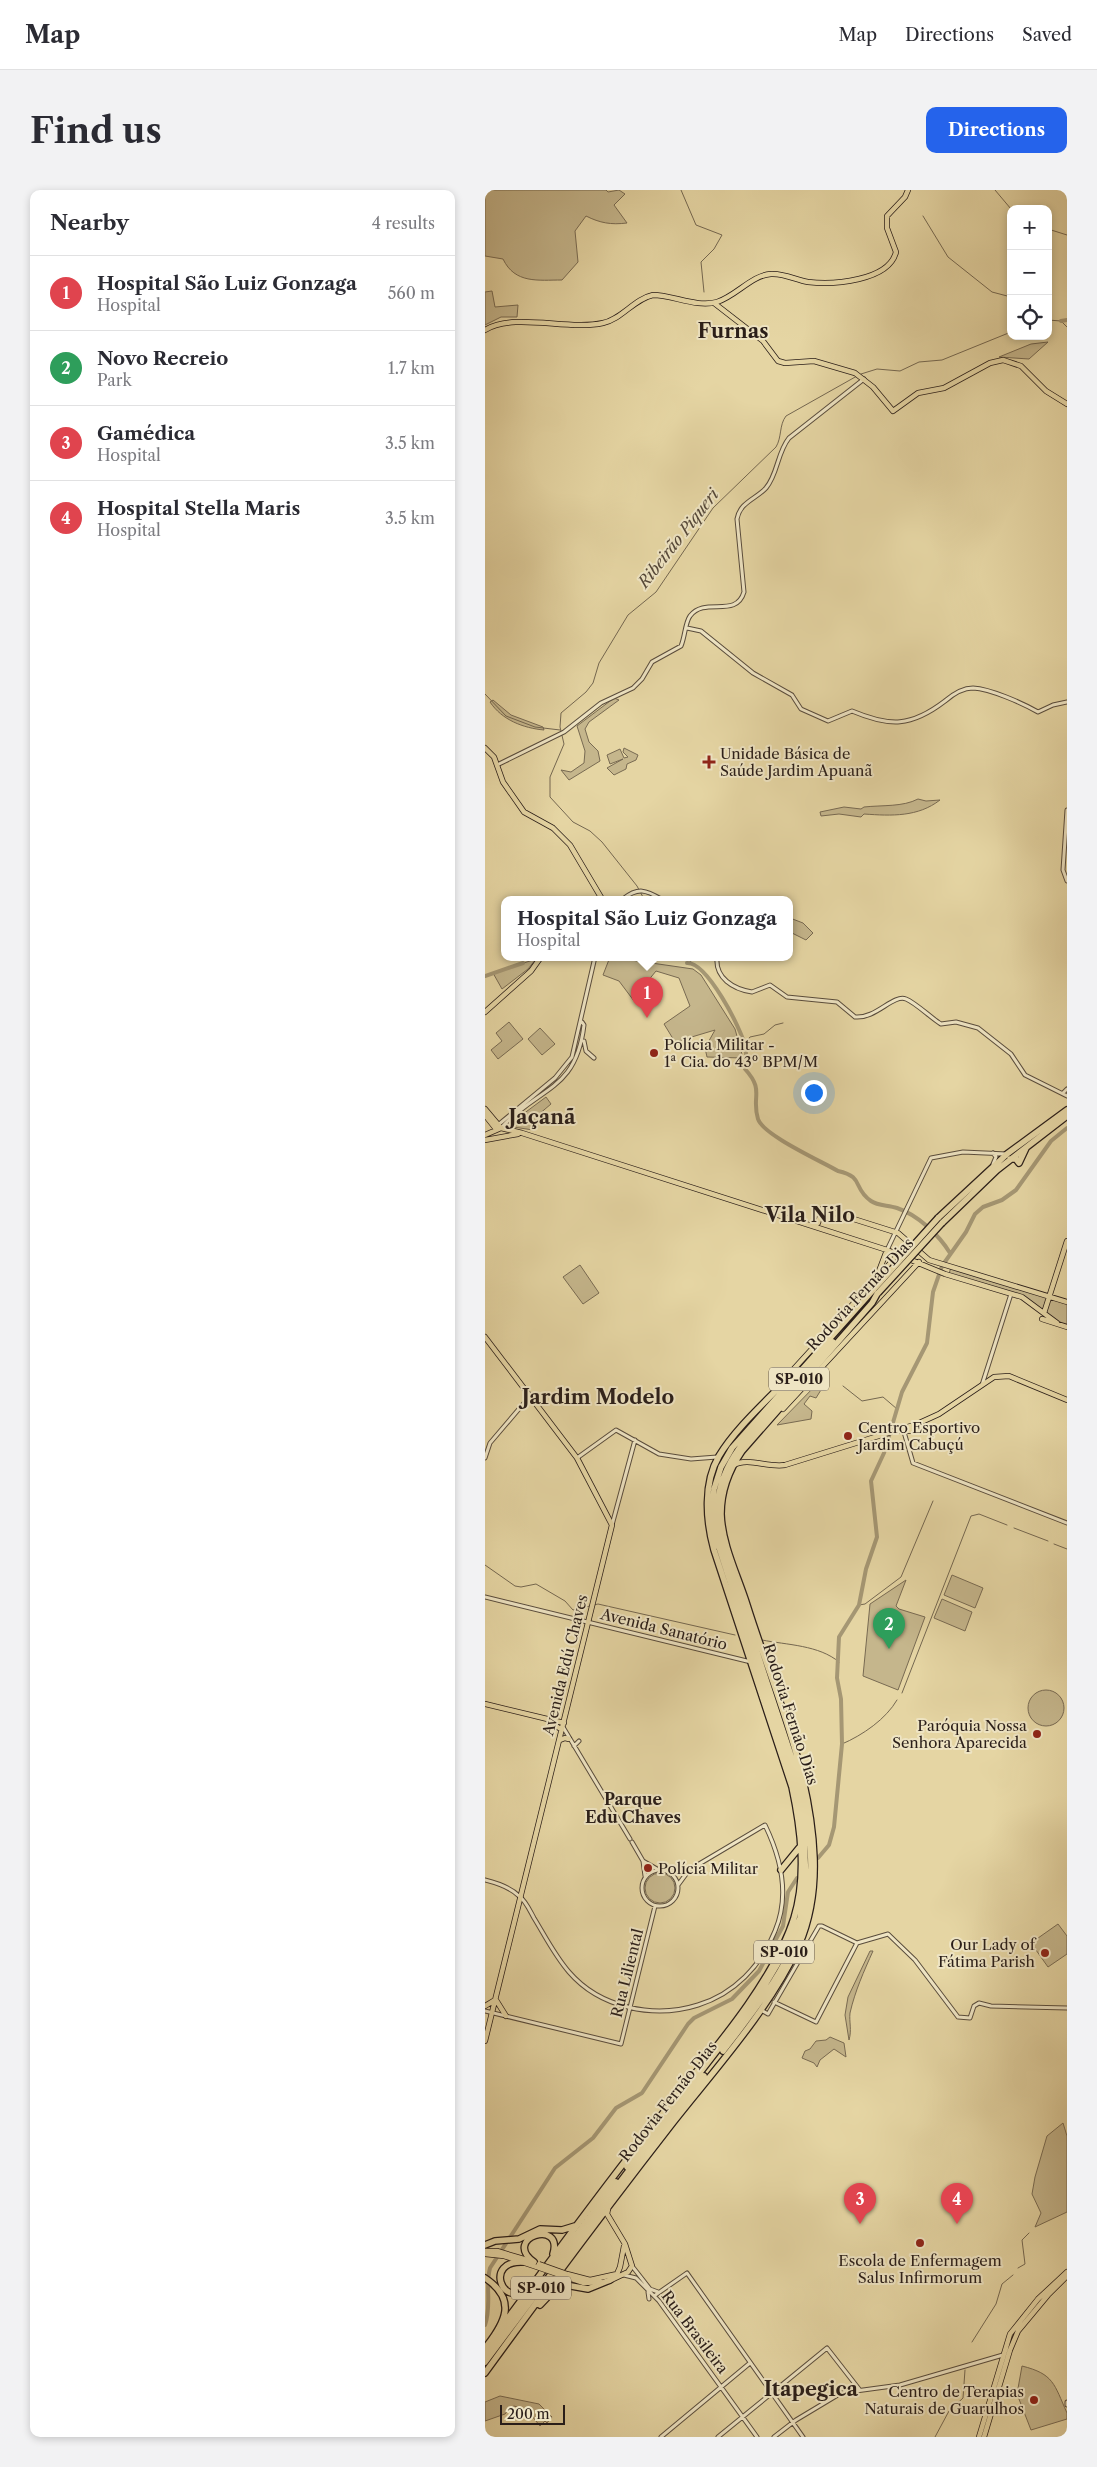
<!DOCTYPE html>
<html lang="en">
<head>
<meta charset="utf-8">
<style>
  :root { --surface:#fff; --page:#f2f2f3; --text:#2b2b33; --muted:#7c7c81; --line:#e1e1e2; --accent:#2563eb }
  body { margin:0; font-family:"Libre Caslon Text",serif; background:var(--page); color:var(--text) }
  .controls { position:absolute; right:15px; top:15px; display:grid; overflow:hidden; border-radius:10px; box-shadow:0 2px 8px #0003 }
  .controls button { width:45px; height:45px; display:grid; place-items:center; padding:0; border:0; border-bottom:1px solid var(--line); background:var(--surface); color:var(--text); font:25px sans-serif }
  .scale { position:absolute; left:15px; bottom:12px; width:65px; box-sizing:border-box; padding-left:5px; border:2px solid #2a1e19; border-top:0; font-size:14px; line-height:18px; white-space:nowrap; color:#2a1e19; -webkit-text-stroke:4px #eee4c3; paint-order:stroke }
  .you { position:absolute; left:328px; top:902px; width:18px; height:18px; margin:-12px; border:4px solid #fff; border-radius:50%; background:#1a73e8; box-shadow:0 0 0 8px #1a73e833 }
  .badge { display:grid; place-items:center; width:32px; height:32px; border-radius:50%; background:var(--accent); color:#fff; font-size:16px; font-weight:700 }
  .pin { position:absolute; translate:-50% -41px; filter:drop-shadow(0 1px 2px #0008) }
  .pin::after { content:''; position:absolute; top:26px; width:18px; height:15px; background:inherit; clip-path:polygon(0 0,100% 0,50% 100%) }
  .popup { position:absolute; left:16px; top:706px; width:292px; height:65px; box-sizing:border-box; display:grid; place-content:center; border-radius:10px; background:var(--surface); filter:drop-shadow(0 1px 4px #0005); font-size:16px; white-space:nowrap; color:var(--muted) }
  .popup b { font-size:19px; color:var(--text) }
  .popup::after { content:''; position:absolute; left:50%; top:100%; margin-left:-10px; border:10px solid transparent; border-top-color:var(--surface) }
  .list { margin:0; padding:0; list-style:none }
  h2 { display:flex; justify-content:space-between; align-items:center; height:65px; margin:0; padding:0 20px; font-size:21px }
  h2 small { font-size:16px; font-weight:400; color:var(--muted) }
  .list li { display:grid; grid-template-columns:32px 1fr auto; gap:15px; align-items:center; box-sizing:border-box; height:75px; padding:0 20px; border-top:1px solid var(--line) }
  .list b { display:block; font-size:19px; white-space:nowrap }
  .list p { margin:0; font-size:16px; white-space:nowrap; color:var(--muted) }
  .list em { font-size:16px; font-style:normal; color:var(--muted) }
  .icon { flex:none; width:28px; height:28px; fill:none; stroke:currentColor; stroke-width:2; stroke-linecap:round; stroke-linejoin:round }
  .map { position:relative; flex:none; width:582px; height:2247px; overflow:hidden; border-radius:10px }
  header { display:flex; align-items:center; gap:30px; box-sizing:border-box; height:70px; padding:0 25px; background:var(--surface); border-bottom:1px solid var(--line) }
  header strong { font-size:24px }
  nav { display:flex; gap:28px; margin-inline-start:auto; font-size:18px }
  .intro { display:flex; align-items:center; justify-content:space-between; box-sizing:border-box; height:120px; padding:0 30px }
  h1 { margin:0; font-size:35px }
  .button { padding:12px 22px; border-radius:10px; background:var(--accent); color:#fff; font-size:18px; font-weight:700 }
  main { display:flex; gap:30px; padding:0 30px }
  aside { flex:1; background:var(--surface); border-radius:10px; box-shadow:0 2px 8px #0003 }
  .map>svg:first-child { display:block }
  .green { fill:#c5b68c; stroke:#786a52 }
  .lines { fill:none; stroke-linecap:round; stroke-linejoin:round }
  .stream { stroke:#746750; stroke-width:1 }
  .river { stroke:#a59774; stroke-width:4 }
  .minor-casing { stroke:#594c3c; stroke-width:5 }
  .major-casing { stroke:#2a1e19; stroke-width:6 }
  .highway-casing { stroke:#2a1e19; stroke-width:8 }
  .minor { stroke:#eee4c3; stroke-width:3 }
  .major { stroke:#e5d5a3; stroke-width:4.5 }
  .highway { stroke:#e5d5a3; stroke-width:5.5 }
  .major-bridge-casing { stroke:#2a1e19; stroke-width:6; stroke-linecap:butt }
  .highway-bridge-casing { stroke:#2a1e19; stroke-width:8; stroke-linecap:butt }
  .major-bridge { stroke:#e5d5a3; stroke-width:4.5 }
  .highway-bridge { stroke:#e5d5a3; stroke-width:5.5 }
  .poi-dot { fill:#8f2418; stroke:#eee4c3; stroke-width:2 }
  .labels { text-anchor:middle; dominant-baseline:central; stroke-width:4; stroke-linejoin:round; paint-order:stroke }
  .shield { fill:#eee4c3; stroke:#65594c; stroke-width:1 }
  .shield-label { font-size:14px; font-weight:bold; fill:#2a1e19 }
  .poi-label { font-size:15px; fill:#2a1e19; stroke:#eee4c3; text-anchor:start }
  .street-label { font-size:15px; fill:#2a1e19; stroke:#eee4c3 }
  .water-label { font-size:16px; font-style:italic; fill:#554839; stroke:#eee4c3 }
  .neighbourhood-label { font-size:16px; font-weight:bold; fill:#2a1e19; stroke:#eee4c3 }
  .district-label { font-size:20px; font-weight:bold; fill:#2a1e19; stroke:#eee4c3 }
</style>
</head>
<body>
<header>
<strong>Map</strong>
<nav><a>Map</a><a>Directions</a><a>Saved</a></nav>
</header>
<div class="intro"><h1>Find us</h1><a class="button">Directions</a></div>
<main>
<aside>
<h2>Nearby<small>4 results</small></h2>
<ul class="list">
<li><span class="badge" style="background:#e0444e">1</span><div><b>Hospital São Luiz Gonzaga</b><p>Hospital</p></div><em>560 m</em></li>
<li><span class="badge" style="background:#2e9e5b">2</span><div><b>Novo Recreio</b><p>Park</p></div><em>1.7 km</em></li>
<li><span class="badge" style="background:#e0444e">3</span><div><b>Gamédica</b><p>Hospital</p></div><em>3.5 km</em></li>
<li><span class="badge" style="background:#e0444e">4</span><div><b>Hospital Stella Maris</b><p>Hospital</p></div><em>3.5 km</em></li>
</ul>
</aside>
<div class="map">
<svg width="582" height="2247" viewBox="0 0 582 2247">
  <rect width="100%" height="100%" fill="#e5d5a3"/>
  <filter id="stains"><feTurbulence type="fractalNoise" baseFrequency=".004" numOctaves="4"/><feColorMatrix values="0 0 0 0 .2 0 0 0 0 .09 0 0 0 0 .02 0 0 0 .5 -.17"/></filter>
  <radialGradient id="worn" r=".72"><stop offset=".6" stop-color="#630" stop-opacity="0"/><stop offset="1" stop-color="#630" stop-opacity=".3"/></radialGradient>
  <path class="green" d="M 0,0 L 121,0 L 123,2 L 134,0 L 140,4 L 129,15 L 142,33 C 126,35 115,33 101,26 L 90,41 L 93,72 L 77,90 C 53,90 30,94 18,69 L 0,66 Z
    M 7,101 L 10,117 L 33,115 L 32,127 L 16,127 L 0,135 L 0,102 Z
    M 563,152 L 544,169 L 514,167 L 546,154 Z
    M 129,508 L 134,510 L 104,532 L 100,539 L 104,552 L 113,561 L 115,571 L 84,590 L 76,580 L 86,582 L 99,573 L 100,561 L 92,536 Z
    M 8,510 L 26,525 L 58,537 L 59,540 C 38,538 17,530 5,512 Z
    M 139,558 L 153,565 L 151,570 L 142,574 L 141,579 L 129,585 L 122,578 L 138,569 L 125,574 L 122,565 L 135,559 L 139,568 L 143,567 L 138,562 Z
    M 433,609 L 441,611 L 455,610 C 433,627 407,626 379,624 L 376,627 L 354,624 L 336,626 L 335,622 L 359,617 L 376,619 L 379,617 C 397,615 418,617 433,609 Z
    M 305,728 L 318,733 L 328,743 L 321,750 L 305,742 Z
    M 125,767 L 208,779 L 216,785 L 250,839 L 258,868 L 222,867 L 220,858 L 230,840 L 190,852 L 179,834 L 205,816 L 194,788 L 171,781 L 162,792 L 163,803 L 149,811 L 134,791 L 118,785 Z
    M 51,769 L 43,779 L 17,799 L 8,783 Z
    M 24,832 L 38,849 L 13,869 L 6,860 L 17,851 L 11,843 Z
    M 55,838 L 70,854 L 57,865 L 43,849 Z
    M 61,907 L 66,914 L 53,925 L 48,940 L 22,936 Z
    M 95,1075 L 114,1103 L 98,1114 L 78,1087 Z
    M 466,1077 L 582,1114 L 582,1136 L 573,1133 L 539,1107 L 464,1084 Z
    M 333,1193 L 339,1195 L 331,1208 L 325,1206 L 319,1214 L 327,1221 L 326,1229 L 292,1235 Z
    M 467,1385 L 498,1398 L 490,1418 L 459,1405 Z
    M 421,1390 L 411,1416 L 414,1419 L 440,1427 L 413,1500 L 378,1486 L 385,1414 Z
    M 457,1409 L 487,1422 L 480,1441 L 449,1428 Z
    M543 1518a18 18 0 1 1 36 0a18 18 0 1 1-36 0Z
    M160 1698a15 15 0 1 1 30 0a15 15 0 1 1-30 0Z
    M 573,1734 L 582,1746 L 582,1764 L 563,1777 L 546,1753 Z
    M 385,1761 L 388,1761 C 379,1781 370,1801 365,1823 C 364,1832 367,1840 364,1850 L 360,1825 L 363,1807 Z
    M 345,1847 L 359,1853 L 361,1867 L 349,1859 L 335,1870 L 332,1877 L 329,1873 L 317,1868 L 320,1861 L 325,1859 L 331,1851 L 341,1850 Z
    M 578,1933 L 582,1946 L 582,2022 L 550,2037 L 556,2023 L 547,2004 L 550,1987 L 562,1946 Z
    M 537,2176 C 569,2184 569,2194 582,2223 L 582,2229 L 546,2240 L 532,2204 Z
    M 15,2206 L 54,2214 L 67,2227 L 62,2233 L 60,2231 L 55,2236 L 42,2220 L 29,2216 L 25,2218 L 20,2224 L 0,2231 L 0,2212 Z"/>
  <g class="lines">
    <path class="stream" d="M 196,0 L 211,35 L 237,45 L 229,59 L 216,72 L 219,102
      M 510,0 L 526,19
      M 438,26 L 463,67 L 507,102 L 526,107
      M 563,39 L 582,45
      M 563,130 L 576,131 L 582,137
      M 376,184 L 392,179 L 415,181 L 434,172 L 457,170 L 526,142
      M 0,504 L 21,526 L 50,537 L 75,540
      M 159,709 L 152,696 L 117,652 L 105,641 L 88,632 L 65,607 L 65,587 L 79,554 L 75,537 L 76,523 L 101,502 L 108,493 L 114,473 L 143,425 L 171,402 L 228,318 L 291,257 C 297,247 294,235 301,226 L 372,186
      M 203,767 L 206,773
      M 260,853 L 265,847 L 279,844 L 290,835 L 298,833
      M 358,1196 L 377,1211 L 398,1207 L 412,1219
      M 529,1338 L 563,1351
      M 569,1354 L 582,1359
      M 0,1375 L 30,1396 L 36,1397 L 51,1394 L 80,1411 L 88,1420 L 105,1416
      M 109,1415 L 113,1414 L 250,1445
      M 374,1415 L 380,1414 L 416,1387 L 448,1311
      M 277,1450 C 302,1455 334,1455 354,1472
      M 417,1503 L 486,1326 L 494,1324 L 522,1335
      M 357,1554 C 378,1545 401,1529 412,1510
      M 533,2078 L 540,2074 L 537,2050 L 544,2043
      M 487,2152 L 511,2114 L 517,2094 L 528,2085
      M 450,2247 L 464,2221 L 478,2208 L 480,2180"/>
    <path class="river" d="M 576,131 L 582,130
      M 202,773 C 222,772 256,838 260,856 C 262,863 261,871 260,879 C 280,901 266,906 273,929 C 278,945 336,971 353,981 C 380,987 367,998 386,1011 C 393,1016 403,1015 412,1018 C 433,1025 454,1045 465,1063
      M 0,786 L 38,773
      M 333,1668 L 344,1655 L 349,1637 L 357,1554 L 356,1509 L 352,1488 L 354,1447 L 374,1415 L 381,1379 L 392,1347 L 386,1291 L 399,1263 L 417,1202 L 442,1153 L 448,1102 L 457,1076 L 481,1042 L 490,1024 L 498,1017 L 517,1010 L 531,1000 L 566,951 L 582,938
      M 0,2135 C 7,2116 0,2097 5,2078 L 70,1978 L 108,1948 L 131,1918 L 157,1903 L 203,1834 L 209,1828 L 247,1809 L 274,1781 L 298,1736 L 303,1702 L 312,1688"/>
    <defs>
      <path id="minor" d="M 202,438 L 216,441 L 268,483 L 307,505 L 316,519 L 343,531 L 367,521 C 405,537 426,537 460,511 C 467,505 478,498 488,498 C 506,499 537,513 553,522 L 568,515 L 582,512
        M 12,575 L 79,542 L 116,513 L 148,498 L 157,489 L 167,472 L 196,456 C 200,447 200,433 205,426 C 220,406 251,429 259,402 L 252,329 C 255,312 271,309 281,298 C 293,284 292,263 304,248 L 379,189
        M 582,620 L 578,680 L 582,691
        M 138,709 C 153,697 161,700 176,709
        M 232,767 C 230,788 248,799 267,802 L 285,795 L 302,807 L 352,812 L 370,827 C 391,829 408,804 421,809 C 431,813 446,828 456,834 L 471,832 L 493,838 L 526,864 L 540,885 L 582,906
        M 99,851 L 101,861 L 109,868
        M 578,903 L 582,899
        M 13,935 L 70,888 L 87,867 L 110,767
        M 16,938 C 54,896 91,902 99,835 L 97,832
        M 508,963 L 511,967 L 508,974
        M 402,1060 L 446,968 L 478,962 L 522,964
        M 497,1195 L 526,1104
        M 419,1242 L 428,1273 L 582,1333
        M 0,1268 L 5,1253 L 45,1206
        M 92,1268 L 131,1240 L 174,1264 L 206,1269 L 232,1267
        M 127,1335 L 150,1250
        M 0,1407 L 266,1472
        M 78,1537 L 145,1649
        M 89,1556 L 94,1551
        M 147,1652 L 158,1671 L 160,1686
        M 158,1671 L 172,1679
        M157 1698a18 18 0 1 1 36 0a18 18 0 1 1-36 0Z
        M 186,1684 L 204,1680
        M 0,1690 C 12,1693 25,1697 34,1706 C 41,1711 45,1721 49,1728 C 60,1746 70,1766 84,1782 C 115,1818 169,1829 213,1815 C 249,1804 276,1776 290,1741 C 305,1706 296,1668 280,1635 L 204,1680 L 193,1695
        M 289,1812 L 331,1832 L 372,1753
        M 276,1820 L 283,1824 L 334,1736 L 337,1736 L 372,1753 L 403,1744 L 430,1770 L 473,1827 L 485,1828 L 489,1816 L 494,1813 L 506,1816 L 582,1818
        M 0,1821 L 136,1854 L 170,1716
        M 147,2076 L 165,2099 L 173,2102
        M 139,2085 L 151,2088 L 174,2111 L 272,2247
        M 163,2102 L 164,2109
        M 169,2106 L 202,2083 L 318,2247
        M 582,2212 L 582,2215
        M 176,2247 L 265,2173
        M 233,2247 L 342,2158 L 374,2199
        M 289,2247 L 311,2230 L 356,2203 L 415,2195 L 518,2165"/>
      <path id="major" d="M 229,113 L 278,151 L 293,171 L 300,173 L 329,171 L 370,183 L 388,197 L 408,221 L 433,203 L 459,198 L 505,173 L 518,170 L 536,176 L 561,201 L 582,214
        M 0,140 C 30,122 83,141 118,133 C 137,129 149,109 168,105 C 188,105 212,118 232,112 C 251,106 267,85 286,84 C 299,83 311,90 323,92 C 348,95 404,91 411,62 L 402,38 L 402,26 L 420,7 L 423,0
        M 0,558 L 9,567 L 18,592 L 39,622 L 68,638 L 85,655 L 117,709
        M 0,822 L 46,781 L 56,767
        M 0,919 L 16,938
        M 0,925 L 11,939
        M 0,945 L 16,938 L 37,943 L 402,1060 L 460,1084 L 537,1107 L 572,1133
        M 0,950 L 33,944
        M 328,1036 L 333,1033 L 337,1019 L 413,1043 L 444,1070 L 582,1112
        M 391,1089 L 402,1060
        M 559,1123 L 582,1051
        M 557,1129 L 582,1137
        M 0,1147 L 92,1268 L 127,1335 L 0,1851
        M 306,1182 L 421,1056 L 426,1054
        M 298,1219 L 434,1072
        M 410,1241 L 425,1241 L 432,1237 L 432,1234
        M 249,1275 C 263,1267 283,1278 300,1275 L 432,1234 L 454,1224 L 509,1187 L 524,1186 L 582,1210
        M 0,1514 L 79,1533
        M 64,1531 L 77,1540
        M 75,1550 L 80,1548 L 84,1549
        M 11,1810 L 21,1826
        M 0,1816 L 10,1810
        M 123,2019 L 122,2024 L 140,2054 L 147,2076 L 143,2082 L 124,2091
        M 0,2061 L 12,2061 L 49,2072
        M 0,2064 L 19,2066 L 52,2077
        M 82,2084 L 105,2090 L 132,2084 L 135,2077 L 139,2056
        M 81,2087 L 99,2093 L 116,2092
        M 494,2247 L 525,2144 L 553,2109 L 582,2082
        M 499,2247 L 525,2160 L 533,2141 L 563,2105 L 582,2086"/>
      <path id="highway" d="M 525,969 L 531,969 L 534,973 L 541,958
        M 453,1028 L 522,964 L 582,920
        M 457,1033 L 512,980 L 582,926
        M 296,1680 L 314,1658
        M 238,1861 C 269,1821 309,1771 321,1721 C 331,1683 324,1638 317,1599 L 237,1356 C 220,1292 250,1260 291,1215 C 310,1194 329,1173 348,1152
        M 142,1977 L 271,1810 L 306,1751 L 315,1728 L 321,1693 L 319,1644 L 312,1597 L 230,1345 L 227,1320 L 229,1299 L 236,1277 L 247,1258 L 389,1099
        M 0,2055 L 10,2051 L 34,2049 L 55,2039 L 77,2040 L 90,2036
        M 37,2072 C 0,2071 16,2117 42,2100
        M 49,2072 C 16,2048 79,2028 68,2064
        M 66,2079 L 131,1992
        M 0,2088 C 33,2110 20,2133 0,2158
        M 55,2115 L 75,2094 L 103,2099 L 125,2090
        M 14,2140 C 65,2072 114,2003 167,1937 C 212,1879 287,1798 309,1728 C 322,1686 316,1639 307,1597 L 229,1360 C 221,1331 218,1293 234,1266 C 251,1237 286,1207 309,1182
        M 0,2165 L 51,2098
        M 0,2172 L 142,1983 L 219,1886
        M 0,2183 C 61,2099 123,2016 186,1935 C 230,1879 284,1820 314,1755 C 326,1727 330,1698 329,1668 C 326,1580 288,1498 262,1415 C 253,1386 237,1355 236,1324 C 236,1301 244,1280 257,1261 L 387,1113 L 392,1104"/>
    </defs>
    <use href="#minor" class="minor-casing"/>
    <use href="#major" class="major-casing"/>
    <use href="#highway" class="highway-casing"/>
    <use href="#minor" class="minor"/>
    <use href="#major" class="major"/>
    <use href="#highway" class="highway"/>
    <defs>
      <path id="major-bridge" d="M 54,2074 L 82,2084
        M 52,2077 L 81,2087"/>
      <path id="highway-bridge" d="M 389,1099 L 453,1028
        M 393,1103 L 457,1033"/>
    </defs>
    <use href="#major-bridge" class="major-bridge-casing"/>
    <use href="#highway-bridge" class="highway-bridge-casing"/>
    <use href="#major-bridge" class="major-bridge"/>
    <use href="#highway-bridge" class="highway-bridge"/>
  </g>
  <g class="poi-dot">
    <path d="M221.5 564.5h5v5h5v5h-5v5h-5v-5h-5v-5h5z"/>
    <circle cx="169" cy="863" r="5"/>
    <circle cx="363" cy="1246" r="5"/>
    <circle cx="552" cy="1544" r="5"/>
    <circle cx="163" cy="1678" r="5"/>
    <circle cx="560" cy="1763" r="5"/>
    <circle cx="435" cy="2053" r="5"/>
    <circle cx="549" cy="2210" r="5"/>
  </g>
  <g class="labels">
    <g class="shield">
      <rect x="284" y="1177.5" width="60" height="23" rx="4"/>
      <rect x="269" y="1750.5" width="60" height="23" rx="4"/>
      <rect x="26" y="2086.5" width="60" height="23" rx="4"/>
    </g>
    <g class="shield-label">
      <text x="314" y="1189">SP-010</text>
      <text x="299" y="1762">SP-010</text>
      <text x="56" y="2098">SP-010</text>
    </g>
    <g class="poi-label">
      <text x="235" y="563">Unidade Básica de<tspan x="235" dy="17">Saúde Jardim Apuanã</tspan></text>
      <text x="179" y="854">Polícia Militar -<tspan x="179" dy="17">1ª Cia. do 43º BPM/M</tspan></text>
      <text x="373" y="1237">Centro Esportivo<tspan x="373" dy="17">Jardim Cabuçú</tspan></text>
      <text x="542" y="1535" text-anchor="end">Paróquia Nossa<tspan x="542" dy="17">Senhora Aparecida</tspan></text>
      <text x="173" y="1678">Polícia Militar</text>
      <text x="550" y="1754" text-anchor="end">Our Lady of<tspan x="550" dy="17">Fátima Parish</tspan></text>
      <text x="435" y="2070" text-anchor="middle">Escola de Enfermagem<tspan x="435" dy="17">Salus Infirmorum</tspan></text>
      <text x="539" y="2201" text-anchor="end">Centro de Terapias<tspan x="539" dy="17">Naturais de Guarulhos</tspan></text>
    </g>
    <g class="street-label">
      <text transform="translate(375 1104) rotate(-47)">Rodovia Fernão Dias</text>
      <text transform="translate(179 1439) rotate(14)">Avenida Sanatório</text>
      <text transform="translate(80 1475) rotate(-76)">Avenida Edú Chaves</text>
      <text transform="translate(306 1524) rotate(72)">Rodovia Fernão Dias</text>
      <text transform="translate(142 1783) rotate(-76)">Rua Liliental</text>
      <text transform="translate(183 1911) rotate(-52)">Rodovia Fernão Dias</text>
      <text transform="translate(210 2142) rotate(53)">Rua Brasileira</text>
    </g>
    <g class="water-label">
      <text transform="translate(193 348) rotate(-52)">Ribeirão Piqueri</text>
    </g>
    <g class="neighbourhood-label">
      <text x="148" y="1609">Parque<tspan x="148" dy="18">Edu Chaves</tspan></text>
    </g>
    <g class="district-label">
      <text x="248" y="141">Furnas</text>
      <text x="57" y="927">Jaçanã</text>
      <text x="325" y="1025">Vila Nilo</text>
      <text x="113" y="1207">Jardim Modelo</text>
      <text x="326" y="2199">Itapegica</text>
    </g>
  </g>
  <rect width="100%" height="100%" filter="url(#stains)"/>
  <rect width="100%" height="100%" fill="url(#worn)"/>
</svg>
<div class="controls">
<button>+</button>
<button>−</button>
<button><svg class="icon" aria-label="locate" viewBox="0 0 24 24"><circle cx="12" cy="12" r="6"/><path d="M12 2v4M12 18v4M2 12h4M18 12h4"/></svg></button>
</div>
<div class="scale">200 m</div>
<div class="you"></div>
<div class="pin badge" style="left:162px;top:828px;background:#e0444e">1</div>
<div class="popup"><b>Hospital São Luiz Gonzaga</b>Hospital</div>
<div class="pin badge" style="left:404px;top:1459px;background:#2e9e5b">2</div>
<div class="pin badge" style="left:375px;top:2034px;background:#e0444e">3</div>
<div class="pin badge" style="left:472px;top:2034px;background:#e0444e">4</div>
</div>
</main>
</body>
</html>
